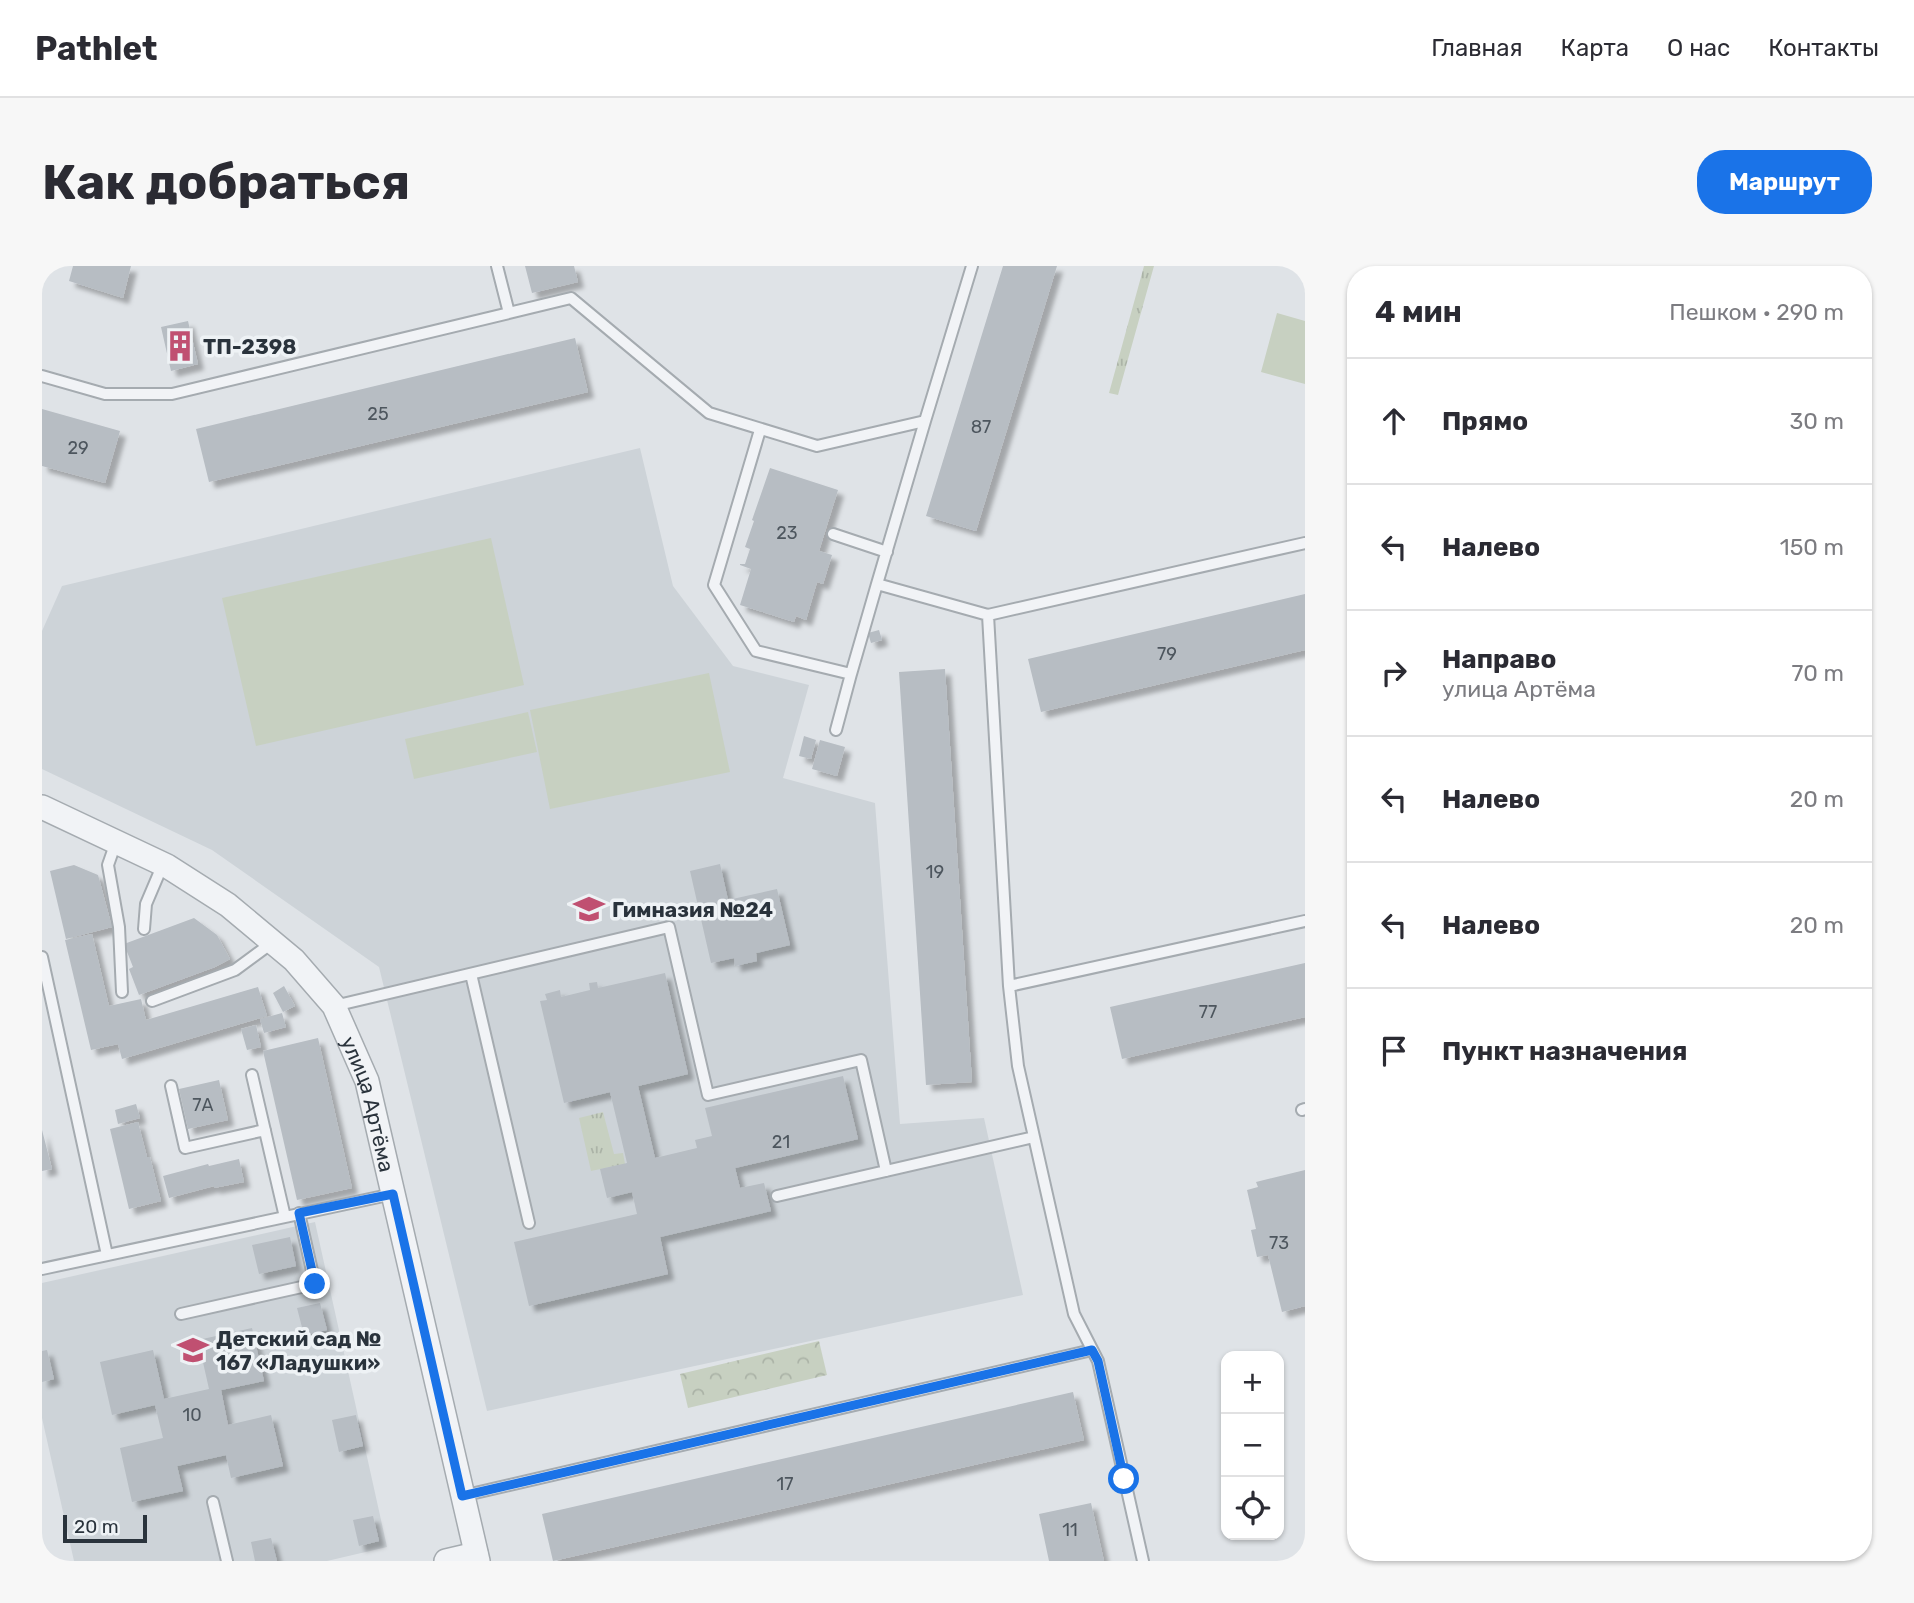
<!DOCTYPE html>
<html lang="ru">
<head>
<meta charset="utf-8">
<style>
  :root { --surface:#fff; --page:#f7f7f7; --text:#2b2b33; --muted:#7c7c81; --line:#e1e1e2; --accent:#1a73e8 }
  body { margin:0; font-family:Rubik,sans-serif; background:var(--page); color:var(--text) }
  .controls { position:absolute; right:21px; bottom:21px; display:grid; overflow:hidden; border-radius:14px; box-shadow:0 2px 5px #0004 }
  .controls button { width:63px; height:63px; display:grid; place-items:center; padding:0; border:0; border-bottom:2px solid var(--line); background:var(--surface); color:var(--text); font:35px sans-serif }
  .scale { position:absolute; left:21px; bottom:18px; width:84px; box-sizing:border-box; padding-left:7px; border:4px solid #2a333c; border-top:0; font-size:19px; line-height:24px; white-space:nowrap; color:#2a333c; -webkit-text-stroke:5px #eef2f5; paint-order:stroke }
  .stop { position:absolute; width:21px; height:21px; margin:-16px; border:5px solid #1a73e8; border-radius:50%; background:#fff }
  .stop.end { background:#1a73e8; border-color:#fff; box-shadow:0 2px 7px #0008 }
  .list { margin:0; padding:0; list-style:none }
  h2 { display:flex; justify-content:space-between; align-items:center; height:91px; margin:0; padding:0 28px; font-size:30px }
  h2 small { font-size:23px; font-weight:400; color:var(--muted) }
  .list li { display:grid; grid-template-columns:46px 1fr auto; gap:21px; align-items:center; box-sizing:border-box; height:126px; padding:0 28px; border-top:2px solid var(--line) }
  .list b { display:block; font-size:26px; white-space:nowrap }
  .list p { margin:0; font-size:23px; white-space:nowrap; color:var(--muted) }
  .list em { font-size:23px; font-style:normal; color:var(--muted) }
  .icon { flex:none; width:38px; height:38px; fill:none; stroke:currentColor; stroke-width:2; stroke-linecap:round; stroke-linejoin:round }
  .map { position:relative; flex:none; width:1263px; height:1295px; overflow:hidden; border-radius:28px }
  header { display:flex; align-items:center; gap:42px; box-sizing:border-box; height:98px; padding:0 35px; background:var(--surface); border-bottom:2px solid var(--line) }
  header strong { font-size:33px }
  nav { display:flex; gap:38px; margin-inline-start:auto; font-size:24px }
  .intro { display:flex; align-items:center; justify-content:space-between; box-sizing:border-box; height:168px; padding:0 42px }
  h1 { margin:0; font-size:49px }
  .button { padding:18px 32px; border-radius:28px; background:var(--accent); color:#fff; font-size:24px; font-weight:700 }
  main { display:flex; gap:42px; padding:0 42px }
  aside { flex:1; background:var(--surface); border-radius:28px; box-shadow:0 2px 5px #0004 }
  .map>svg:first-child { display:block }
  .built { fill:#cdd3d8 }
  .grass { fill:url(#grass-tufts) }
  .park { fill:url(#park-crowns) }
  .pitch { fill:#c7d0c1 }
  .building { fill:#b7bdc3; filter:url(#shadow) }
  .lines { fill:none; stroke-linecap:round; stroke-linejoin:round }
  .service-casing { stroke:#a5abb0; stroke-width:14 }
  .minor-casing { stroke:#a5abb0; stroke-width:26 }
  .service { stroke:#f1f3f6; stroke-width:10 }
  .minor { stroke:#f1f3f6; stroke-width:23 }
  .route { stroke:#1a73e8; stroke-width:9 }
  .labels { text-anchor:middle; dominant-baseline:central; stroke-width:7; stroke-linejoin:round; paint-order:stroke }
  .number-label { font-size:18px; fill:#4d565e }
  .poi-label { font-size:21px; font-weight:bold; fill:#2a333c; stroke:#eef2f5; text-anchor:start }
  .street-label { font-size:21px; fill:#2a333c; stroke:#eef2f5 }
</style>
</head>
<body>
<header>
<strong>Pathlet</strong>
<nav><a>Главная</a><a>Карта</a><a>О нас</a><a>Контакты</a></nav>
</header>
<div class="intro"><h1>Как добраться</h1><a class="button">Маршрут</a></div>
<main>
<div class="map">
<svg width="1263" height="1295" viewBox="0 0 1263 1295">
  <defs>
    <pattern id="grass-tufts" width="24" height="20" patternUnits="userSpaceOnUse" patternTransform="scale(1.75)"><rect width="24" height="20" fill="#c7d0c1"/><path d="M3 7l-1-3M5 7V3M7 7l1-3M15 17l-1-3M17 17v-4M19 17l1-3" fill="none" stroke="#abb3a7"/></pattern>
    <pattern id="park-crowns" width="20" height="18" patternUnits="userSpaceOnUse" patternTransform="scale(1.75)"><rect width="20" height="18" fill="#c7d0c1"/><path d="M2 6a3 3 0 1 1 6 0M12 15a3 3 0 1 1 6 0" fill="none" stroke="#abb3a7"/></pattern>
    <filter id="shadow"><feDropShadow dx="6" dy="6" stdDeviation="2" flood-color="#0004"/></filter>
  </defs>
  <rect width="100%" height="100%" fill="#dfe3e7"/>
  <path class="built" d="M 598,182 L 631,320 L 691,400 L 767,419 L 741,512 L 833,537 L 858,858 L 942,852 L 981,1029 L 445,1145 L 337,701 L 170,584 L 0,503 L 0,365 L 20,320 Z
    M 273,956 L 345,1281 L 285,1295 L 32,1295 L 0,1152 L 0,1017 Z"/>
  <path class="grass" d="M 1102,0 L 1112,0 L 1076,129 L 1067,127 Z
    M 561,846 L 572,888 L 581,887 L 583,898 L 549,905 L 537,852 Z"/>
  <path class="park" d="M 777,1075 L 785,1109 L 646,1142 L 638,1108 Z"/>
  <path class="pitch" d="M 1235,47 L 1263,55 L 1263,118 L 1219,106 Z
    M 449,272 L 482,419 L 214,480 L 180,332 Z
    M 667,407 L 688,506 L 508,543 L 488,444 Z
    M 486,446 L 495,486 L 372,513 L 363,473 Z"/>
  <path class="building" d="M 31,0 L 89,0 L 81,32 L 27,15 Z
    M 483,0 L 532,0 L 536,16 L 490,27 Z
    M 961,0 L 1015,0 L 934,265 L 884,250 Z
    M 146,55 L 156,98 L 129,105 L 119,61 Z
    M 533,72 L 546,126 L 167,216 L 154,163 Z
    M 0,143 L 78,165 L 63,217 L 0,200 Z
    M 728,202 L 796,224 L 777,285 L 790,289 L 781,318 L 775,316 L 764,354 L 754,350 L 752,356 L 698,339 L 709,303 L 698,299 L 698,298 L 703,298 L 708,283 L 703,281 L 712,255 L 710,254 Z
    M 1263,328 L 1263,384 L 999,446 L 986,393 Z
    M 837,364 L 840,374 L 829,377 L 826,367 Z
    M 903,403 L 930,816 L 884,819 L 857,406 Z
    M 762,470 L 774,474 L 769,493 L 757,490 Z
    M 778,474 L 803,481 L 795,510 L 770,503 Z
    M 678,598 L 686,634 L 735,623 L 748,679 L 714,687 L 715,695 L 693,700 L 692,692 L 669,697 L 648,605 Z
    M 32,599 L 56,609 L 70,661 L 24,673 L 8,605 Z
    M 152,652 L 175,669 L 188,693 L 173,701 L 97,729 L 87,703 L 91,701 L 82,678 Z
    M 50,668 L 67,740 L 99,733 L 104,754 L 216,721 L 225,750 L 80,793 L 76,778 L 49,784 L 23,674 Z
    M 1263,697 L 1263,751 L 1080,793 L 1068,741 Z
    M 623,707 L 646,808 L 596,820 L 613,892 L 655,882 L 653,874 L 670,870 L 663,842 L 801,810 L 816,873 L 693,902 L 698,922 L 722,917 L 729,945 L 618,971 L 626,1008 L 487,1040 L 472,976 L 595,948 L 590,926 L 565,932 L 558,903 L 585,897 L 568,826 L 522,837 L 498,735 L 505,734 L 503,728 L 518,724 L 519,731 L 548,724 L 547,717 L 555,716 L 556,722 Z
    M 242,720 L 253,740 L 241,746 L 231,727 Z
    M 240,747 L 244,761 L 222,767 L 218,753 Z
    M 214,759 L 219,781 L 205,784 L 199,763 Z
    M 276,772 L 310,922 L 255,934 L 221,785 Z
    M 177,814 L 186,854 L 146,863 L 137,823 Z
    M 94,838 L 98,852 L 76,858 L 73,844 Z
    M 96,856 L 105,891 L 108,891 L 119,935 L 87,943 L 68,863 Z
    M 0,864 L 10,903 L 0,905 Z
    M 197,893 L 202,916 L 172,922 L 172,920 L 127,932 L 121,910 L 166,898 L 167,900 Z
    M 1263,904 L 1263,1040 L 1240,1046 L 1226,989 L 1215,991 L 1209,964 L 1214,963 L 1205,924 L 1216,921 L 1214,916 Z
    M 248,971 L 254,1000 L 217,1008 L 210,979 Z
    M 278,1037 L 285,1064 L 262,1069 L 255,1042 Z
    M 210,1062 L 222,1115 L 179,1124 L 186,1159 L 229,1149 L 241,1200 L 189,1212 L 184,1189 L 135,1200 L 141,1225 L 90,1236 L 78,1182 L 121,1172 L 113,1139 L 70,1149 L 58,1096 L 111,1084 L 122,1133 L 167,1123 L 156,1074 Z
    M 5,1084 L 12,1113 L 0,1116 L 0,1085 Z
    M 1031,1126 L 1042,1174 L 511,1295 L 500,1248 Z
    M 314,1149 L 321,1180 L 297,1186 L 290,1154 Z
    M 1049,1237 L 1062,1295 L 1007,1295 L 997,1248 Z
    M 331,1250 L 337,1275 L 317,1280 L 311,1254 Z
    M 229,1272 L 235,1295 L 213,1295 L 209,1276 Z"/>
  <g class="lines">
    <defs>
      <path id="service" d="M 467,47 L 529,32 L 667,147 L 775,180 L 883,155 L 930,0
        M 0,110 L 63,128 L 130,128 L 467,47 L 455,0
        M 718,164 L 672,319 L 714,385 L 809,408 L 835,318 L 946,349
        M 791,268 L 845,286
        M 835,318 L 883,155
        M 794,464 L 809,408
        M 74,576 L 66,599 L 77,661 L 80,726
        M 102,663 L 104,638 L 121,598
        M 0,691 L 65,989
        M 429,708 L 487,957
        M 967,720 L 1263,655
        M 110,735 L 193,704 L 231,676
        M 292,740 L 627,661 L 666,829 L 819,794 L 844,905
        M 210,809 L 243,951
        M 129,820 L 143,882 L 223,864
        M 1260,844 L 1263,843
        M 735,930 L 992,871
        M 0,1003 L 351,928
        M 139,1048 L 273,1018 L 257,947
        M 420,1230 L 1050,1084
        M 171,1236 L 185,1295
        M 1101,1295 L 1056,1095 L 1032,1048 L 976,800 L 967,720 L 946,349 L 1263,277"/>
      <g id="minor">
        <path id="s1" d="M 0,541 L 125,600 L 186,639 L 252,694 L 292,740 L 325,815 L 436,1295"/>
        <path d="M 404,1295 L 434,1288"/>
      </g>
    </defs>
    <use href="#service" class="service-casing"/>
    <use href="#minor" class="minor-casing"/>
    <use href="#service" class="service"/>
    <use href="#minor" class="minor"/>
  </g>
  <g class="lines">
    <path class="route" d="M 273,1018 L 257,947 L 351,928 L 420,1230 L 1050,1084 L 1056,1095 L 1082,1213"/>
  </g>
  <defs>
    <symbol id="building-bare" viewBox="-9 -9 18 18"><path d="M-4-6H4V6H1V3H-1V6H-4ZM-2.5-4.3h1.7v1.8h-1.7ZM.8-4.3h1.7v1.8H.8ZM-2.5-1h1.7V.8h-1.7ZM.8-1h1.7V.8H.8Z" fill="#c05071" stroke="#eef2f5" stroke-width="2.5" paint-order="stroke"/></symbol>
    <symbol id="school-bare" viewBox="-9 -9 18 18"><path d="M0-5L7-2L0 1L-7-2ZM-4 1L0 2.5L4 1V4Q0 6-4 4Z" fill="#c05071" stroke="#eef2f5" stroke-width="2.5" paint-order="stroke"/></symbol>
  </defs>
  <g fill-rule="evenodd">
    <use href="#building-bare" x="116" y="58" width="44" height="44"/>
    <use href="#school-bare" x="525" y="621" width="44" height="44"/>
    <use href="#school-bare" x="129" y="1062" width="44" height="44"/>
  </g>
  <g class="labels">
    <g class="number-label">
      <text x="336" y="148">25</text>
      <text x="939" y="161">87</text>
      <text x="36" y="182">29</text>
      <text x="745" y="267">23</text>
      <text x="1125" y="388">79</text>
      <text x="893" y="606">19</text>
      <text x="1166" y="746">77</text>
      <text x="161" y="839">7А</text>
      <text x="739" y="876">21</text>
      <text x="1237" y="977">73</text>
      <text x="150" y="1149">10</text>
      <text x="743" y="1218">17</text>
      <text x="1028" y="1264">11</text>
    </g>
    <g class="poi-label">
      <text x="161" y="80">ТП-2398</text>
      <text x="570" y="643">Гимназия №24</text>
      <text x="174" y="1072">Детский сад №<tspan x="174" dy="24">167 «Ладушки»</tspan></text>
    </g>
    <g class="street-label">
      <text stroke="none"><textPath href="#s1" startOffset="462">улица Артёма</textPath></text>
    </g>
  </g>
</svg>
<div class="controls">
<button>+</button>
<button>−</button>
<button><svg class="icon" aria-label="locate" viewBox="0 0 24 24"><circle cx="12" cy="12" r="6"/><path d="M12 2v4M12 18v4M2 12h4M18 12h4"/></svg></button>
</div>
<div class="scale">20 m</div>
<div class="stop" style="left:1082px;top:1213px"></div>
<div class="stop end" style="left:273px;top:1018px"></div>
</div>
<aside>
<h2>4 мин<small>Пешком · 290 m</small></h2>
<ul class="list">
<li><svg class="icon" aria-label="ahead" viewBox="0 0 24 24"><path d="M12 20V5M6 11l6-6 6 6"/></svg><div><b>Прямо</b></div><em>30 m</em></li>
<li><svg class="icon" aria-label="left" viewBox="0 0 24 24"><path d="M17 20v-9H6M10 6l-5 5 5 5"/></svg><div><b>Налево</b></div><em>150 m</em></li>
<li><svg class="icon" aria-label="right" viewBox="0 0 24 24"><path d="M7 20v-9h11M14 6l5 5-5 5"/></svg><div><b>Направо</b><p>улица Артёма</p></div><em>70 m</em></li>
<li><svg class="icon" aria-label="left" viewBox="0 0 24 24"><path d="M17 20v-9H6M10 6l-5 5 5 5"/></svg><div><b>Налево</b></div><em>20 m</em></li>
<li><svg class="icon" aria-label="left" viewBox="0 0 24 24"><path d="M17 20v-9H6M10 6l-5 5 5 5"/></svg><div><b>Налево</b></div><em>20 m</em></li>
<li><svg class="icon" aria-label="arrive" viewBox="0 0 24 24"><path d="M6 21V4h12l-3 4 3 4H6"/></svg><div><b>Пункт назначения</b></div></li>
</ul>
</aside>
</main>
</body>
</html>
